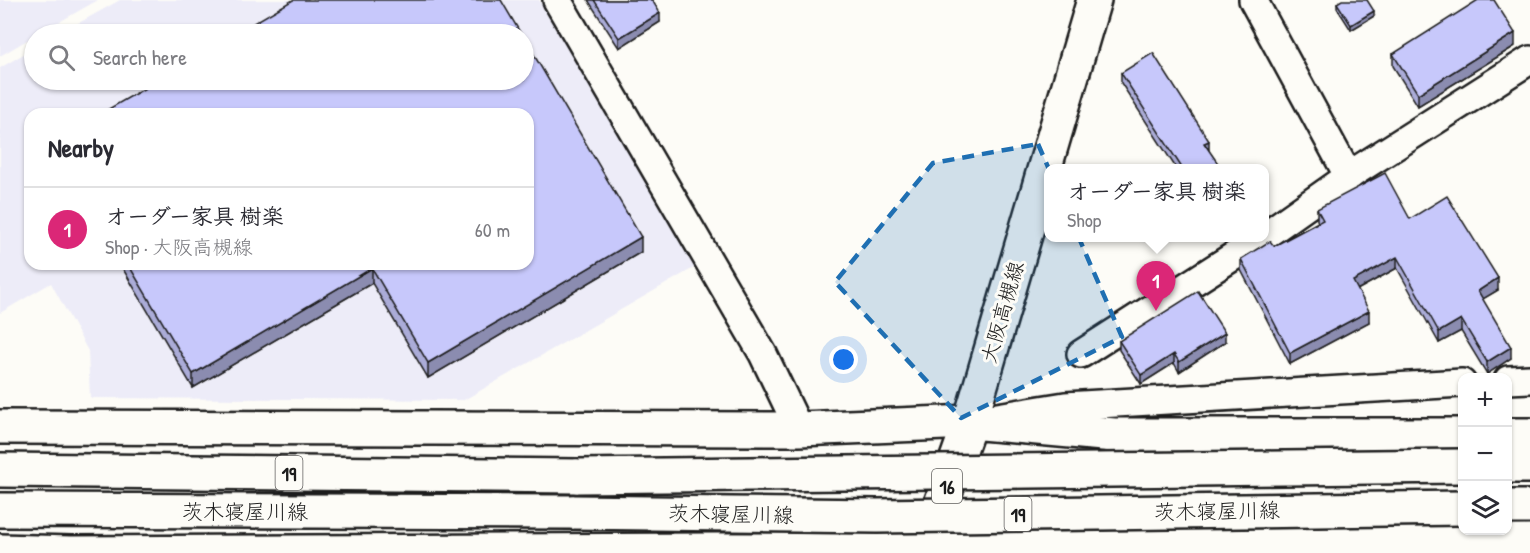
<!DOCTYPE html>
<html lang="en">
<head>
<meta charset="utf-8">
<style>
  :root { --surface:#fff; --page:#f7f7f7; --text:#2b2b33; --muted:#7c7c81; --line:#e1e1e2; --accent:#db2777 }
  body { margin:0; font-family:"Patrick Hand","Klee One",sans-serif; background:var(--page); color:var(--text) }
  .controls { position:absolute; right:18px; bottom:18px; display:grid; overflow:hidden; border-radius:12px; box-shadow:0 2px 4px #0004 }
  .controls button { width:54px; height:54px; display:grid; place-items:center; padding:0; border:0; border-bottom:2px solid var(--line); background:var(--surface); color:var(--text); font:30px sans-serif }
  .you { position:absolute; left:844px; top:360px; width:21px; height:21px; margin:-15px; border:4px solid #fff; border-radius:50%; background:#1a73e8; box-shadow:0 0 0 9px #1a73e833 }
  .badge { display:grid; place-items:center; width:39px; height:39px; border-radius:50%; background:var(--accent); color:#fff; font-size:20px; font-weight:700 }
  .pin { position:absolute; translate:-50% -50px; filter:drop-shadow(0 2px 3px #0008) }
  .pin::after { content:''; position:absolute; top:32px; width:21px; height:18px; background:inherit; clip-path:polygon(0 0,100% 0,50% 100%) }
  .popup { position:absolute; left:1044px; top:164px; width:225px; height:78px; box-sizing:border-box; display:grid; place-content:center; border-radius:12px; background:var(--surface); filter:drop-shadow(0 2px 4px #0005); font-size:20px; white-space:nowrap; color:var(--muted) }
  .popup b { font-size:22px; color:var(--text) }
  .popup::after { content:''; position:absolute; left:50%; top:100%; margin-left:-12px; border:12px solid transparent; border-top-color:var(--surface) }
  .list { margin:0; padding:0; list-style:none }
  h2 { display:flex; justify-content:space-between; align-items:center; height:78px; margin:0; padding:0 24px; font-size:26px }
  h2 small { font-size:20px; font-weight:400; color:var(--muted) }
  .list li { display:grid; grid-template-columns:39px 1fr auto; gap:18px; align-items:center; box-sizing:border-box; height:84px; padding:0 24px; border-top:2px solid var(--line) }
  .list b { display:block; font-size:22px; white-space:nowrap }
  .list p { margin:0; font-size:20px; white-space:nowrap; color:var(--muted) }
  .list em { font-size:20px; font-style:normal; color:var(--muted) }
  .icon { flex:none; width:33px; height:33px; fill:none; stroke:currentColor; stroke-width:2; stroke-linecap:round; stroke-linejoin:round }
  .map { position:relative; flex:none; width:1530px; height:553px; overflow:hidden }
  .search { position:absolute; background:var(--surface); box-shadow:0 2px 4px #0004; left:24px; top:24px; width:510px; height:66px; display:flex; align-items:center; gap:15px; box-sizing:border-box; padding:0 21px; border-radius:33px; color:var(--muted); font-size:22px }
  .panel { position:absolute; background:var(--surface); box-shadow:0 2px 4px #0004; left:24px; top:108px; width:510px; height:162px; border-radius:18px }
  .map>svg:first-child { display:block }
  .built { fill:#edecf8; fill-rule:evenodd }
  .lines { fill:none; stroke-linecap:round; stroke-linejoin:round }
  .minor-casing { stroke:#1c1c1c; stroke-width:32 }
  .primary-casing { stroke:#1c1c1c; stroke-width:38 }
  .minor { stroke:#fdfcf7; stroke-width:27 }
  .primary { stroke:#fdfcf7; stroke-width:33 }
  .primary-bridge-casing { stroke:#1c1c1c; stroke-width:38; stroke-linecap:butt }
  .primary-bridge { stroke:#fdfcf7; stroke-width:33 }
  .wall { fill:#abacd8; stroke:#1c1c1c; stroke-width:1.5 }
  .shaded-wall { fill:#8b8cb0; stroke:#1c1c1c; stroke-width:1.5 }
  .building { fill:#c7c8fb; stroke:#1c1c1c; stroke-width:1.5 }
  .marked { fill:#1f6fb2; fill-opacity:0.2; stroke:#1f6fb2; stroke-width:4.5; stroke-dasharray:12 8; stroke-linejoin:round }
  .labels { text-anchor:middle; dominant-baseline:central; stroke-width:6; stroke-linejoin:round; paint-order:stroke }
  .shield { fill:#fdfcf7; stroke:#605f5e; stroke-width:1.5 }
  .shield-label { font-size:20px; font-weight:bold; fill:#1c1c1c }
  .street-label { font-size:21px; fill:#1c1c1c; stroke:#fdfcf7 }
</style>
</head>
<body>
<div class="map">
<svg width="1530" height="553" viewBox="0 0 1530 553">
  <rect width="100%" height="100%" fill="#fdfcf7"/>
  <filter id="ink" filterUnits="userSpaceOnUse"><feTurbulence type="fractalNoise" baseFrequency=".0167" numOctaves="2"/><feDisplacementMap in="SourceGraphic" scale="12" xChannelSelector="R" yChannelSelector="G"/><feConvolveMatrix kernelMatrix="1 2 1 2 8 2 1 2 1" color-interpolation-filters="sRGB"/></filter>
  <g filter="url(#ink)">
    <path class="built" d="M 0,0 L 98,0 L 38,34 L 34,34 L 34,36 L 0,56 Z
      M 120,0 L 539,0 L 697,266 L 464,400 L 90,398 L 88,351 L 51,283 L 0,313 L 0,68 L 34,48 L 34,80 L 524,80 L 524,34 L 59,34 ZM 30,114 L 528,114 L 528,264 L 30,264 Z"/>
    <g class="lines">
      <defs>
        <path id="minor" d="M 557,0 L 763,354 L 799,429
          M 1253,0 L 1349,177
          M 1264,236 L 1359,169 L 1530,60
          M 1081,354 L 1262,238
          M 1508,380 L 1530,379
          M 997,417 L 1065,406 L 1462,383"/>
        <path id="primary" d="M 0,427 L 799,429 L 970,422 L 1114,435 L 1462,435
          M 1508,435 L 1530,435
          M 1508,466 L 1530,466
          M 0,470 L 578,476
          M 1508,507 L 1530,507
          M 0,510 L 574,512
          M 928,540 L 970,422 L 1094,0
          M 0,551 L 71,553 L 925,549 L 1530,542"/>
      </defs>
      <use href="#minor" class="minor-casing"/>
      <use href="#primary" class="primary-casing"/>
      <use href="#minor" class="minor"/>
      <use href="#primary" class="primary"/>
      <defs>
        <path id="primary-bridge" d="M 578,476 L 1462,466
          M 574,512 L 877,516 L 1462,508"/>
      </defs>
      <use href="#primary-bridge" class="primary-bridge-casing"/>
      <use href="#primary-bridge" class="primary-bridge"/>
    </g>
    <path class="wall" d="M 588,0 L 652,0 L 660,22 L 619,48 Z
      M 1337,3 L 1374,16 L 1351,30 L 1337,8 Z
      M 1515,46 L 1418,106 L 1393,66 L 1393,54 Z
      M 1121,73 L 1208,150 L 1221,168 L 1176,168 L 1121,83 Z
      M 1317,209 L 1410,219 L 1498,290 L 1482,299 L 1511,358 L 1487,374 L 1461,331 L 1439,343 L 1397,268 L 1357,290 L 1369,322 L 1290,364 L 1241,270 L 1241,259 L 1274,246 L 1318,222 L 1317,220 Z
      M 641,252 L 428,378 L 372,283 L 193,388 L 120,264 L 528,264 Z
      M 1119,341 L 1225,342 L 1179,372 L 1174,363 L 1141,384 L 1119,350 Z"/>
    <path class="shaded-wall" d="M 1374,11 L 1374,16 L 1351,30 L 1351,25 Z
      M 660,13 L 660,22 L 619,48 L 619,38 Z
      M 1515,33 L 1515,46 L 1418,106 L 1418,94 Z
      M 1209,141 L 1209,150 L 1204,143 Z
      M 641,237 L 641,252 L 428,378 L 428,363 Z
      M 1226,237 L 1234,237 L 1226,242 Z
      M 1397,257 L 1397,268 L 1353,292 L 1353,281 Z
      M 372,268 L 372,283 L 193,388 L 193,374 Z
      M 1498,278 L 1498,290 L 1478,302 L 1478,291 Z
      M 1369,311 L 1369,322 L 1290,364 L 1290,353 Z
      M 1461,319 L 1461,331 L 1439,343 L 1439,332 Z
      M 1225,333 L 1225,342 L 1179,372 L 1179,362 Z
      M 1511,347 L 1511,358 L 1487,374 L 1487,362 Z
      M 1174,354 L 1174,363 L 1141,384 L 1141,375 Z"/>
    <path class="building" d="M 293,0 L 501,0 L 521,34 L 235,34 Z
      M 594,0 L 652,0 L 660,13 L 619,38 Z
      M 1342,0 L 1367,0 L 1374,11 L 1351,25 L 1337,3 Z
      M 1478,0 L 1494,0 L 1515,33 L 1418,94 L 1393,54 Z
      M 524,38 L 641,237 L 428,363 L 372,268 L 193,374 L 128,264 L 528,264 L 528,114 L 100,114 L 159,80 L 524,80 Z
      M 1153,53 L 1209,141 L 1204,143 L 1221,168 L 1182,168 L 1121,73 Z
      M 1385,173 L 1410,219 L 1447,196 L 1498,278 L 1478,291 L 1511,347 L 1487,362 L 1461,319 L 1439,332 L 1397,257 L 1353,281 L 1369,311 L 1290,353 L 1241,259 L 1270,241 L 1274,246 L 1323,220 L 1317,209 Z
      M 1198,291 L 1225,333 L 1179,362 L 1174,354 L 1141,375 L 1119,341 Z"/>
  </g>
  <path class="marked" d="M 1038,144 L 1122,337 L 961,418 L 835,282 L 933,163 Z"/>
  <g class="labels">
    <g class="shield">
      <rect x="275.5" y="456" width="27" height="34" rx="4.5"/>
      <rect x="932" y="469" width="30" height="34" rx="4.5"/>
      <rect x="1004.5" y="497" width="27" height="34" rx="4.5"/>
    </g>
    <g class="shield-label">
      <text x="289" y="473">19</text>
      <text x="947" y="486">16</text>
      <text x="1018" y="514">19</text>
    </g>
    <g class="street-label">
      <text transform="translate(1002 312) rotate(-74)">大阪高槻線</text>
      <text x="245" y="511">茨木寝屋川線</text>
      <text transform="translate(1217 511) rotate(-1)">茨木寝屋川線</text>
      <text transform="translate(731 514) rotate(1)">茨木寝屋川線</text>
    </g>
  </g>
</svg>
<div class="controls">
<button>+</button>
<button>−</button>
<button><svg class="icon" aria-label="layers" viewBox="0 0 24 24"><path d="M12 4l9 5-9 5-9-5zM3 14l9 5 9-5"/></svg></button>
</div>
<div class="you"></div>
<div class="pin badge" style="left:1156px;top:311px">1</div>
<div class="popup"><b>オーダー家具 樹楽</b>Shop</div>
<div class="search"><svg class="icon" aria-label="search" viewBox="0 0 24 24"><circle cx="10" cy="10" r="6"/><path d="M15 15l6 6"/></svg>Search here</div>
<section class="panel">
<h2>Nearby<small></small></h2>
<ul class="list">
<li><span class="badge">1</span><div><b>オーダー家具 樹楽</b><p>Shop · 大阪高槻線</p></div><em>60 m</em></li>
</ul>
</section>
</div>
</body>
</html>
